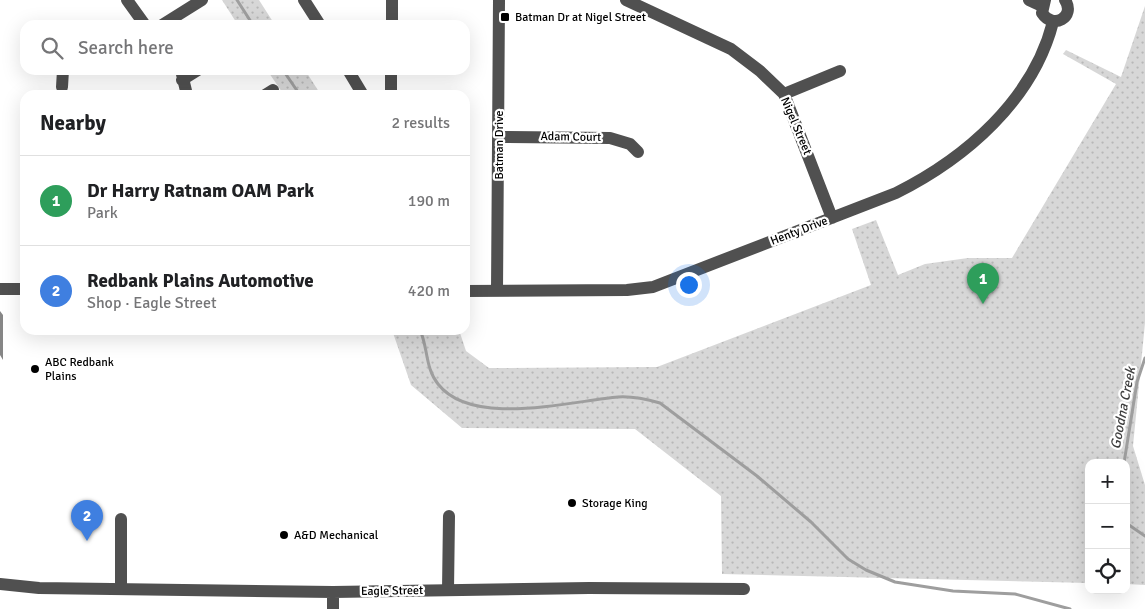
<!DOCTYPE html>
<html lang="en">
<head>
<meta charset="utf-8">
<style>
  :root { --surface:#fff; --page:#f6f6f6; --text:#202124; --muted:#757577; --line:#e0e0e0; --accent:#000 }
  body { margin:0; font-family:Signika,sans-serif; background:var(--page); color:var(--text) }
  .controls { position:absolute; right:15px; bottom:15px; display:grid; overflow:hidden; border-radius:10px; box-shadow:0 5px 20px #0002 }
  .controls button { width:45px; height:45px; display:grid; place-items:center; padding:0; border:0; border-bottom:1px solid var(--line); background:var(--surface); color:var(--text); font:25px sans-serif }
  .you { position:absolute; left:688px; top:284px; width:18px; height:18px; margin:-12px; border:4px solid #fff; border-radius:50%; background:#1a73e8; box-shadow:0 0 0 8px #1a73e833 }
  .badge { display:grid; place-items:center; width:32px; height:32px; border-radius:50%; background:var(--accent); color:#fff; font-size:16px; font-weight:700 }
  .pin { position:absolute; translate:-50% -41px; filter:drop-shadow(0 1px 2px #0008) }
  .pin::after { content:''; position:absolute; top:26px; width:18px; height:15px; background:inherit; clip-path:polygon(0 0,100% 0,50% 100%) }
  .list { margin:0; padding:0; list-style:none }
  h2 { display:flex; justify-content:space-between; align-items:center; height:65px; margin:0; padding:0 20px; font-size:21px }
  h2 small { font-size:16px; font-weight:400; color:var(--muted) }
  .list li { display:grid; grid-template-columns:32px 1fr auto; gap:15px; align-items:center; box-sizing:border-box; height:90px; padding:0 20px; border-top:1px solid var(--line) }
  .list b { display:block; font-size:19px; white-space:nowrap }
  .list p { margin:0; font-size:16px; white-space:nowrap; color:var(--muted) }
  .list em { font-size:16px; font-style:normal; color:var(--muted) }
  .icon { flex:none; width:28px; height:28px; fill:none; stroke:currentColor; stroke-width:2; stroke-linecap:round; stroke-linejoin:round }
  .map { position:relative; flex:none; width:1145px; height:609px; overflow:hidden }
  .search { position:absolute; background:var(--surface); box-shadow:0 5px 20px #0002; left:20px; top:20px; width:450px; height:55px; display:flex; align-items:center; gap:12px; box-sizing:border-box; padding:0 18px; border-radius:15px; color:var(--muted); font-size:19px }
  .panel { position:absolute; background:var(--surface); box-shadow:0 5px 20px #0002; left:20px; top:90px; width:450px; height:245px; border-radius:15px }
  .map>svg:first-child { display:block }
  .park { fill:url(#park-dots) }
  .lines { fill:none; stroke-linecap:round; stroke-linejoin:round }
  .stream { stroke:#9e9e9e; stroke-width:3 }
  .minor { stroke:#505050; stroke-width:12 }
  .shaded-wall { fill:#868686 }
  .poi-dot { fill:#000; stroke:#fff; stroke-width:2 }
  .labels { text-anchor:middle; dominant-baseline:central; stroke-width:4.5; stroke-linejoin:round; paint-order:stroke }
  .poi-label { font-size:12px; fill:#000; stroke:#fff; text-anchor:start }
  .street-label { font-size:12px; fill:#000; stroke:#fff }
  .water-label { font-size:14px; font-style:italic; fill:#3f3f3f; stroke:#fff }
</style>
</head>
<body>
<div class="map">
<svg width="1145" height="609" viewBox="0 0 1145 609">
  <defs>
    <pattern id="park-dots" width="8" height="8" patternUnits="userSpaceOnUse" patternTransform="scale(1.25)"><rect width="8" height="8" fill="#d7d7d7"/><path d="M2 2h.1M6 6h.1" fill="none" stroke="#b7b7b7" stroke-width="1.8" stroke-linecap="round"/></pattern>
  </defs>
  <rect width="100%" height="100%" fill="#fff"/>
  <path class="park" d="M 222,0 L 259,0 L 275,25 L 238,25 Z
    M 1145,6 L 1145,323 L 1133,446 L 1145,485 L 1145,585 L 1126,584 L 1126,463 L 1089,463 L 1089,583 L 722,574 L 721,496 L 635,429 L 462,428 L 411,385 L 392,330 L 459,330 L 466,351 L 489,368 L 657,367 L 871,285 L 852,229 L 876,220 L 898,275 L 925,264 L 968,258 L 1012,258 L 1116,84 L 1063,54 L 1066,50 L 1121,77 Z
    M 267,70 L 305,70 L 321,95 L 284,95 Z"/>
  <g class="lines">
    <path class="stream" d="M 237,0 L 253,25
      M 283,70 L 300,95
      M 420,330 C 428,347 425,368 438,384 C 472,428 571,401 618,397 C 633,396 646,399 660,403 L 757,476 L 811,522 L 848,559 L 866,570 L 895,582 L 953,591 L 1015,594 L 1070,609
      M 1124,463 L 1137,382 L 1145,358
      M 1126,520 L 1129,525 L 1145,536"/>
    <path class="minor" d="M 127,0 L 145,25
      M 304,0 L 320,25
      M 626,0 L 731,49 L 760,71 L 784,94 L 832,218
      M 1029,0 L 1042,6
      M 1045,0 L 1042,13 C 1053,30 1076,17 1065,0
      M 162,25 L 202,0
      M 392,25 L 392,0
      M 181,70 L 187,95
      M 348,70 L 363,95
      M 182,80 L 198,70
      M 62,87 L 63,70
      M 784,94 L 840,71
      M 265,95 L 273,90
      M 391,95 L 391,70
      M 500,137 L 610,138 L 630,144 L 638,152
      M 0,289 L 25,289
      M 465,291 L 627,290 L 653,287 L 896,193 C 966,158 1033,100 1053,22
      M 497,291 L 499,0
      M 0,584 L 39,588 L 333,592 L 589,588 L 744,589
      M 121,589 L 121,519
      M 448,590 L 449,516
      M 333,609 L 333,592"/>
  </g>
  <path class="shaded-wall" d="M 0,311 L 3,315 L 3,360 L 0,355 Z"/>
  <g class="poi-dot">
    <rect x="500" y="12" width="10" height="10" rx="2.5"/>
    <circle cx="35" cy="369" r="5"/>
    <circle cx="572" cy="503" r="5"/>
    <circle cx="284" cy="535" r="5"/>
  </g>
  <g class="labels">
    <g class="poi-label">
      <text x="515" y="17">Batman Dr at Nigel Street</text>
      <text x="45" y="362">ABC Redbank<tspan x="45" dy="14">Plains</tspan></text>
      <text x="582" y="503">Storage King</text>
      <text x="294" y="535">A&amp;D Mechanical</text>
    </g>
    <g class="street-label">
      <text transform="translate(796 126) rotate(67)">Nigel Street</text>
      <text transform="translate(571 137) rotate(1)">Adam Court</text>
      <text transform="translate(499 145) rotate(-90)">Batman Drive</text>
      <text transform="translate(799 231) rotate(-21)">Henty Drive</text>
      <text transform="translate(392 591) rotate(-1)">Eagle Street</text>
    </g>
    <g class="water-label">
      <text transform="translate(1123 408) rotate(-79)">Goodna Creek</text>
    </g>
  </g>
</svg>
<div class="controls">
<button>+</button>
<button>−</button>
<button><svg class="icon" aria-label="locate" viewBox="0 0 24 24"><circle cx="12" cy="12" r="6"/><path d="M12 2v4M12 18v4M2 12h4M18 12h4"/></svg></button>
</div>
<div class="you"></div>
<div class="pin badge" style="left:983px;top:304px;background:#2e9e5b">1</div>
<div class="pin badge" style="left:87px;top:541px;background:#3f7fe0">2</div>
<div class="search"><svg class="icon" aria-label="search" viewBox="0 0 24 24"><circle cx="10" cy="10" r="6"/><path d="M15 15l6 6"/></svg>Search here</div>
<section class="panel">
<h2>Nearby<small>2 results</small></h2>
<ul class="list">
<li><span class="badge" style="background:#2e9e5b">1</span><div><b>Dr Harry Ratnam OAM Park</b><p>Park</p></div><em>190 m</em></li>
<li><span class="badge" style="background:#3f7fe0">2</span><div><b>Redbank Plains Automotive</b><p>Shop · Eagle Street</p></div><em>420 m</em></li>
</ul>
</section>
</div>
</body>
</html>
